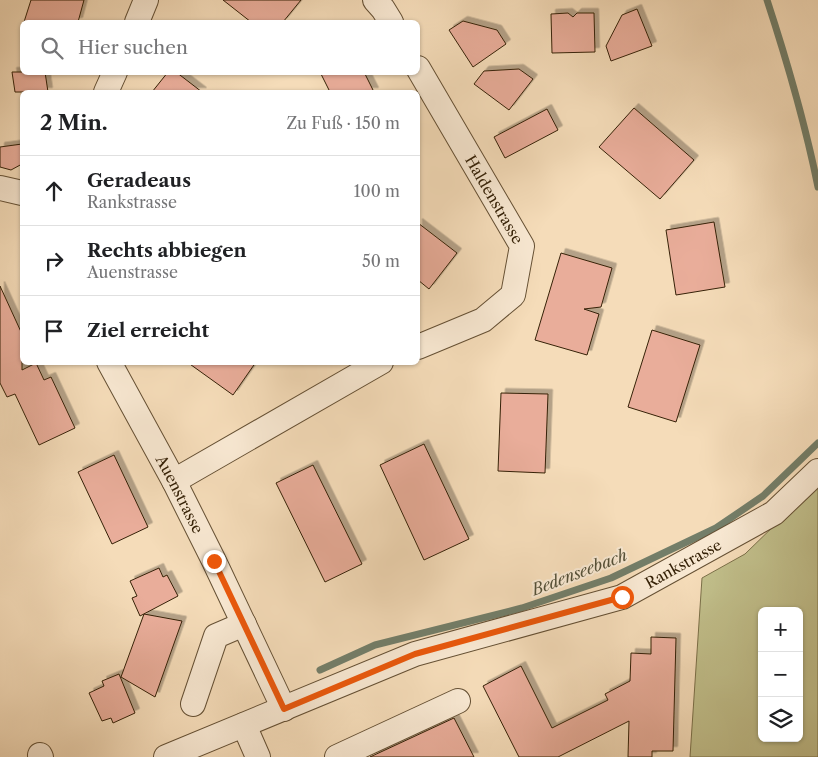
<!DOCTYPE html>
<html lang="de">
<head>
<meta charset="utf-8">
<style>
  :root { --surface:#fff; --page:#f6f6f6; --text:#202124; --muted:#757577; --line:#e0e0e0 }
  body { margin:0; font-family:"Libre Caslon Text",serif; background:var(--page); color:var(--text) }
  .controls { position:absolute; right:15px; bottom:15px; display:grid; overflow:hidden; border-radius:8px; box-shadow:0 1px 4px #0004 }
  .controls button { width:45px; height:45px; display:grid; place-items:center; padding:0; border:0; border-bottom:1px solid var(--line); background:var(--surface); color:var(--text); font:25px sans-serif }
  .stop { position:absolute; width:15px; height:15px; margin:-11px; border:4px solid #ea580c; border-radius:50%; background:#fff }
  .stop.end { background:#ea580c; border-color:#fff; box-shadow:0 1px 5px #0008 }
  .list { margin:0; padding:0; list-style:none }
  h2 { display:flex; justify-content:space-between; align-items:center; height:65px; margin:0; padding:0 20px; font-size:21px }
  h2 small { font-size:16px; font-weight:400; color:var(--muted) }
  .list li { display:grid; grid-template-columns:32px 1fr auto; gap:15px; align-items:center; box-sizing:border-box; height:70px; padding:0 20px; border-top:1px solid var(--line) }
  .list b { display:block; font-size:19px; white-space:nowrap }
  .list p { margin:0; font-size:16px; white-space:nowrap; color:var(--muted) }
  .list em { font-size:16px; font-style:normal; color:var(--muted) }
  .icon { flex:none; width:28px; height:28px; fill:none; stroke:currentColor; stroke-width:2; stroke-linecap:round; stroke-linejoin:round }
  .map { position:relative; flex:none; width:818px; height:757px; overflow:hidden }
  .search { position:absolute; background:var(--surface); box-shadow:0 1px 4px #0004; left:20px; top:20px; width:400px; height:55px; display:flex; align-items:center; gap:12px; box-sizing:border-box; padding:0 18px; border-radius:8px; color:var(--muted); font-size:19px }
  .panel { position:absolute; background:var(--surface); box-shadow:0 1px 4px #0004; left:20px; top:90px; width:400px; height:275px; border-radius:8px }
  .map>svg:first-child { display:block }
  .green { fill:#c1bf8b; stroke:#7b7049; fill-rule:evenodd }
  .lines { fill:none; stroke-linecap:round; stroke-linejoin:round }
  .stream { stroke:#737e69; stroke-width:7 }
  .building { fill:#e9ad9a; stroke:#352107; filter:url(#shadow) }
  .minor-casing { stroke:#655034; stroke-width:26 }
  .minor { stroke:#f8e8d2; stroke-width:24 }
  .route { stroke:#ea580c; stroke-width:6 }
  .labels { text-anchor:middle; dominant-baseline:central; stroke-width:4; stroke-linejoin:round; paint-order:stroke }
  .street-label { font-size:15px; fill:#352107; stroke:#f8e8d2 }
  .water-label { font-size:16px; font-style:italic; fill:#545038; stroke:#f8e8d2 }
</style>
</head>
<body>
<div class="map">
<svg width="818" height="757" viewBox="0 0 818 757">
  <defs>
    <filter id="shadow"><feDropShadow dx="4.5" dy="-4.5" stdDeviation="0" flood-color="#0004"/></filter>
  </defs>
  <rect width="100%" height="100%" fill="#f5dcb9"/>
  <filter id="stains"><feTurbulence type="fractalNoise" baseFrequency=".004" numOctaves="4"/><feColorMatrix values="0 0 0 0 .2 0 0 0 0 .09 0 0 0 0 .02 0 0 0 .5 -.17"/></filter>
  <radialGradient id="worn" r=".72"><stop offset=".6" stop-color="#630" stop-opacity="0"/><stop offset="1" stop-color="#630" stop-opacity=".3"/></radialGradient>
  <path class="green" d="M 818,483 L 818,757 L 690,757 L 702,578 L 745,554 ZM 762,611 L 799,611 L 799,738 L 762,738 Z"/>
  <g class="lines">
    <path class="stream" d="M 767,0 C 787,61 805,123 818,187
      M 320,670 L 375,645 L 522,608 L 611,578 L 716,528 L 763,496 L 818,443"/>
  </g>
  <path class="building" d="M 31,0 L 84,0 L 78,22 L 24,22 Z
    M 223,0 L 301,0 L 283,22 L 251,22 Z
    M 637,9 L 652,46 L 611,61 L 606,46 L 622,15 Z
    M 568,13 L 573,17 L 577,13 L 594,13 L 595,52 L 552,53 L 551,14 Z
    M 463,21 L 497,30 L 506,44 L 473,67 L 449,30 Z
    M 519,69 L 533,79 L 509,110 L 474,84 L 484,71 Z
    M 12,72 L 45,72 L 48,92 L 15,92 Z
    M 168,72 L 176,72 L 202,92 L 152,92 Z
    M 320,72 L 364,72 L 374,92 L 330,92 Z
    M 634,108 L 694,160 L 660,199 L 599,147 Z
    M 547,109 L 558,130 L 505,158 L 494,137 Z
    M 22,144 L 22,164 L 11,170 L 0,167 L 0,147 Z
    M 714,222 L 725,287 L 676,295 L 666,230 Z
    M 418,223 L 457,253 L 429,289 L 418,280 Z
    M 561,253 L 612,268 L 601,307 L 584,309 L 599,314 L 587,355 L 535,340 Z
    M 0,286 L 22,334 L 22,370 L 36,363 L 44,380 L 51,377 L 75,428 L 39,445 L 15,394 L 7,397 L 0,383 Z
    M 652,330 L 700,345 L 676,422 L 628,407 Z
    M 187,362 L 256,362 L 233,395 Z
    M 501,393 L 548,394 L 545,473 L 498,471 Z
    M 424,444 L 469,539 L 424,560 L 380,465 Z
    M 114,455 L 148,527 L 112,544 L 78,472 Z
    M 313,465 L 362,564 L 325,582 L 276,483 Z
    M 159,568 L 163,577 L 167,575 L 178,596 L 140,616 L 132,598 L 137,596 L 130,581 Z
    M 144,614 L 182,621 L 155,697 L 121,677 Z
    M 651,637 L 676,638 L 673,751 L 652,751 L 652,757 L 628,757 L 629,721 L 558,757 L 519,757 L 483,686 L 521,666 L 552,728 L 608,700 L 605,694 L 630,681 L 631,653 L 651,654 Z
    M 119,674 L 135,713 L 113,723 L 111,718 L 102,721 L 89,693 L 104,686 L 102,681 Z
    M 454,718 L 474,757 L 370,757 Z"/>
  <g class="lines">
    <defs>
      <g id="minor">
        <path d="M 375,0 L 383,9 L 391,22"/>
        <path d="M 137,22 L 146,0"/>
        <path id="s1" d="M 418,68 L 522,246 L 513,295 L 483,320 L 418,347"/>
        <path d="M 106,92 L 115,72"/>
        <path d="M 0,188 L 22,193"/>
        <path id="s2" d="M 109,362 L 174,481 L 214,561 L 284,709"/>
        <path d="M 174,481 L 381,362"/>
        <path d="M 193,704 L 216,636 L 244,624"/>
        <path d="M 244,725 L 258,757"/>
        <path d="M 40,755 L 41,757"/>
        <path id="s3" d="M 166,757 L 415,654 L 622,597 L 774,513 L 818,471"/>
        <path d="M 337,757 L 458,701"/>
      </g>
    </defs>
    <use href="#minor" class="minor-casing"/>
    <use href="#minor" class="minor"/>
  </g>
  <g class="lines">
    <path class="route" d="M 214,561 L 284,709 L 415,654 L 622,597"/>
  </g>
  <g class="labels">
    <g class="street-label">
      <text stroke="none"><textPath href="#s1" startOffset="152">Haldenstrasse</textPath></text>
      <text stroke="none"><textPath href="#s2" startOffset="150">Auenstrasse</textPath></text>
      <text stroke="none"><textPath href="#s3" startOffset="554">Rankstrasse</textPath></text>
    </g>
    <g class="water-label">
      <text transform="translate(579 572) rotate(-21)">Bedenseebach</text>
    </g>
  </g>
  <rect width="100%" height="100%" filter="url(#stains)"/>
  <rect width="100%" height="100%" fill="url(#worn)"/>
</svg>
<div class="controls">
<button>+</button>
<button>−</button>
<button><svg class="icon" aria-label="layers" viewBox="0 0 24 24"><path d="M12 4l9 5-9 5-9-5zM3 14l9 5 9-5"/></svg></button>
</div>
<div class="stop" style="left:622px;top:597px"></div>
<div class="stop end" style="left:214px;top:561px"></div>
<div class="search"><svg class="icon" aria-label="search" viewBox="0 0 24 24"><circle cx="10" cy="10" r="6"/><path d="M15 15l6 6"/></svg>Hier suchen</div>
<section class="panel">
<h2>2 Min.<small>Zu Fuß · 150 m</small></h2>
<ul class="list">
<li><svg class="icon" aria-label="ahead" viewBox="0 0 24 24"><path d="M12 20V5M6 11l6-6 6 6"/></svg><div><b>Geradeaus</b><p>Rankstrasse</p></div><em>100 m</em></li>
<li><svg class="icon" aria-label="right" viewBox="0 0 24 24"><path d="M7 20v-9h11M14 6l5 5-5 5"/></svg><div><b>Rechts abbiegen</b><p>Auenstrasse</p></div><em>50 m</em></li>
<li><svg class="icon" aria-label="arrive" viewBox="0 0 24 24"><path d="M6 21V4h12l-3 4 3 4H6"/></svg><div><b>Ziel erreicht</b></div></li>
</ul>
</section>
</div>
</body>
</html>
